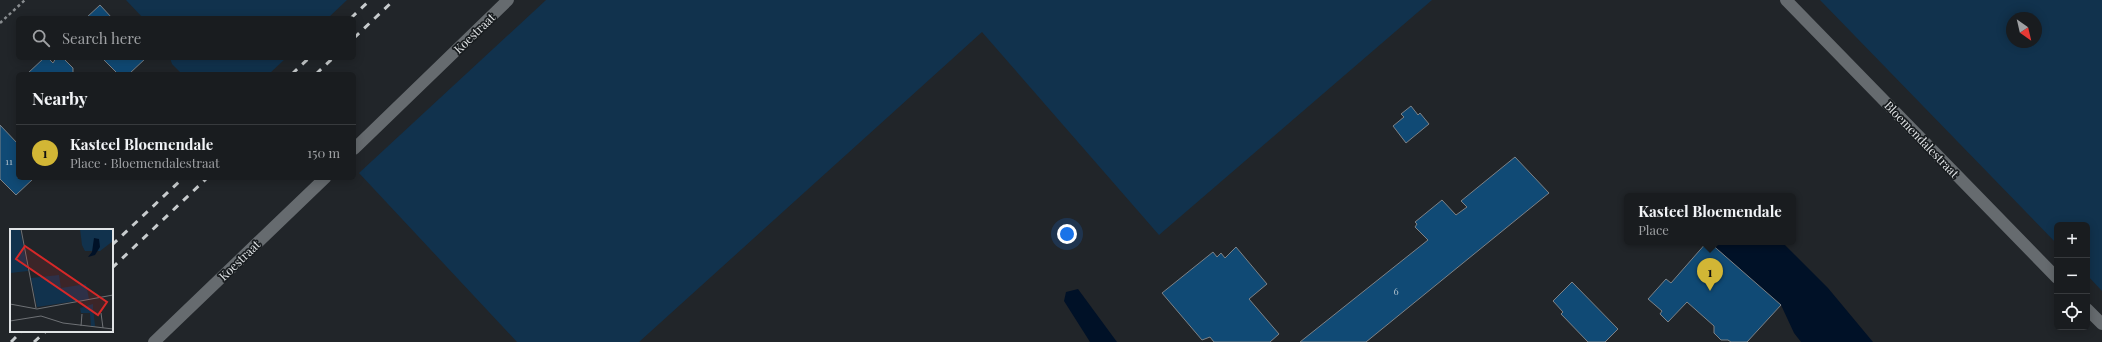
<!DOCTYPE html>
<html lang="en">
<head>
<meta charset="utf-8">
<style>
  :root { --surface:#191c1f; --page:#222528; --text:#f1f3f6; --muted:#9fa1a4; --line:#373a3d; --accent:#d2b635 }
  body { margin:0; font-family:"Playfair Display",serif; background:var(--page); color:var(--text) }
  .controls { position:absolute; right:12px; bottom:12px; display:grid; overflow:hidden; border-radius:6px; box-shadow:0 2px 10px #0003 }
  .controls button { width:36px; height:36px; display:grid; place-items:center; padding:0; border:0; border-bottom:1px solid var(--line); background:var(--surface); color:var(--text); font:20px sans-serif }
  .compass { position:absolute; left:2006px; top:12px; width:36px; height:36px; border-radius:50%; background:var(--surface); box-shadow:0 2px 10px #0003; rotate:146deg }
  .you { position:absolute; left:1067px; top:234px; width:14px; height:14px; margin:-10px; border:3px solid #fff; border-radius:50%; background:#1a73e8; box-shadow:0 0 0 6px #1a73e833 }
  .badge { display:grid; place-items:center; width:26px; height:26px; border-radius:50%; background:var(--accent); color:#111; font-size:13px; font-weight:700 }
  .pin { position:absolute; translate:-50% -33px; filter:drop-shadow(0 1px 2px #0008) }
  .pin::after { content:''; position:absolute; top:21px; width:14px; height:12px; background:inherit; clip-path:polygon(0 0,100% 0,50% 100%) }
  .popup { position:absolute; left:1624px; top:193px; width:172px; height:52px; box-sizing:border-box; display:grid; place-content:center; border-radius:6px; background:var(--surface); filter:drop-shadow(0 1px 3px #0005); font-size:13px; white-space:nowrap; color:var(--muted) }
  .popup b { font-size:15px; color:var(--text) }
  .popup::after { content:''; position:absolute; left:50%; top:100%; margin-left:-8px; border:8px solid transparent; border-top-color:var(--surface) }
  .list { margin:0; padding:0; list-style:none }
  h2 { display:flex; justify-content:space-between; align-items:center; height:52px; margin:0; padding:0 16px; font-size:17px }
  h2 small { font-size:13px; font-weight:400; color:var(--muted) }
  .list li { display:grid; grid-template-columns:26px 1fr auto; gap:12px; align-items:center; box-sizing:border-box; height:56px; padding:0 16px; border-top:1px solid var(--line) }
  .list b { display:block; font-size:15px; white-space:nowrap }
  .list p { margin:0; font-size:13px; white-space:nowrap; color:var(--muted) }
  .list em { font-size:13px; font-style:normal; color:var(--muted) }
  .icon { flex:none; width:22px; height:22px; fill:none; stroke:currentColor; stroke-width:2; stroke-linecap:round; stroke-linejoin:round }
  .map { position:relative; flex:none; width:2102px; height:342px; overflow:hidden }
  .search { position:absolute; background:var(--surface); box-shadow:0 2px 10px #0003; left:16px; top:16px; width:340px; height:44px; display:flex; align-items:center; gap:10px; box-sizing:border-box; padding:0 14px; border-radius:6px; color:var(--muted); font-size:15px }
  .panel { position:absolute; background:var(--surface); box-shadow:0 2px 10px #0003; left:16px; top:72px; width:340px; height:108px; border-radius:6px }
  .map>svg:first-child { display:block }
  .green { fill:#11324d; fill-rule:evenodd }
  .water { fill:#001127 }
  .building { fill:#104a75; stroke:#7d8287 }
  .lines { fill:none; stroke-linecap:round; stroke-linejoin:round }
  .path { stroke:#888c8f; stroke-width:2.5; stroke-dasharray:3 3; stroke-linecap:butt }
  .street { stroke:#666b6f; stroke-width:12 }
  .rail { stroke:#c8ccce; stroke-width:3; stroke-dasharray:7 7; stroke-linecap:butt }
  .labels { text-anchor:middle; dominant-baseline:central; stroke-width:3.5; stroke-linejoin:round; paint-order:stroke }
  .number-label { font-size:10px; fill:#adbeca }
  .street-label { font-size:12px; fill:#e1e4e6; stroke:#181c1f }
  .inset-road { fill:none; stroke:#6e7175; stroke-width:1 }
  .view { fill:#d62828; fill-opacity:0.15; stroke:#d62828; stroke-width:2 }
  .inset-edge { fill:none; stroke:#e1e4e6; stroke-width:2 }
</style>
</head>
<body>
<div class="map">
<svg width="2102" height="342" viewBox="0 0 2102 342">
  <rect width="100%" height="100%" fill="#212529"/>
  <path class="green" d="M 126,0 L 347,0 L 328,18 L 143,18 Z
    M 546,0 L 1432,0 L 1159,235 L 982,32 L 639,342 L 517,342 L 359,173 Z
    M 1820,0 L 2102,0 L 2102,291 L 2087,275 L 2087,225 L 2057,225 L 2057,244 ZM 2012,18 L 2036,18 L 2036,42 L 2012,42 Z
    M 170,58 L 286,58 L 269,74 L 182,74 L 172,64 Z"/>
  <path class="water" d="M 1709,242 L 1782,242 L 1828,288 L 1873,342 L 1801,342 L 1794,333 L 1781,305 Z
    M 1078,289 L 1117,342 L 1090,342 L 1064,301 L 1066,292 Z"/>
  <path class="building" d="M 100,5 L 112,18 L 86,18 Z
    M 44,58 L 48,58 L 53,63 L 56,58 L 63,58 L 73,68 L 73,74 L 27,74 Z
    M 102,58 L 146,58 L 129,74 L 118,74 Z
    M 1411,106 L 1418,115 L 1420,113 L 1429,124 L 1406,143 L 1393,126 L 1404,117 L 1401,114 Z
    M 0,125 L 18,144 L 18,178 L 34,178 L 16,195 L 0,179 Z
    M 1515,157 L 1549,193 L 1366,342 L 1300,342 L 1428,240 L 1415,227 L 1417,224 L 1415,222 L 1442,200 L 1456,215 L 1467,207 L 1461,201 Z
    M 1707,242 L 1709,242 L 1781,305 L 1747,342 L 1731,342 L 1728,340 L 1721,340 L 1714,333 L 1714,326 L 1687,302 L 1668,322 L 1660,314 L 1662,311 L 1648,299 L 1666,279 L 1671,283 Z
    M 1236,247 L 1267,284 L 1249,299 L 1279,334 L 1270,342 L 1214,342 L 1210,337 L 1202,340 L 1162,293 L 1213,252 L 1217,257 L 1221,253 L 1225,258 Z
    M 1572,282 L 1618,329 L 1605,342 L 1588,342 L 1561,314 L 1563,312 L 1553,301 Z"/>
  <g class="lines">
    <path class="path" d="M 0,23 L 25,0"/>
    <path class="street" d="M 1786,0 L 2057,278
      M 354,149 L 508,0
      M 2087,309 L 2102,324
      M 154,342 L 325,178"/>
    <path class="rail" d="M 351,18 L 370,0
      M 354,38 L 394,0
      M 292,74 L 309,58
      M 316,74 L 333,58
      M 112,245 L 183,178
      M 112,268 L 207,178
      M 11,342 L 22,331
      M 34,342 L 46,331"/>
  </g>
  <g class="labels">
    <g class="number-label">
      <text x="9" y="161">11</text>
      <text x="1396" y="291">6</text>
    </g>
    <g class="street-label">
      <text transform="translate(474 33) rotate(-44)">Koestraat</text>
      <text transform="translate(1922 139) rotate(46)">Bloemendalestraat</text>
      <text transform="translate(239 260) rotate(-44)">Koestraat</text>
    </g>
  </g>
  <g transform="translate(10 229)">
    <rect width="103" height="103" fill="#212529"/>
    <path d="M 0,0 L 10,0 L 18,42 L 0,44 ZM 70,0 L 103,0 L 103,12 L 90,22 L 75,22 L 72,16 ZM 49,46 L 51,59 L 76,55 L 79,70 L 27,78 L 21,49 ZM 83,75 L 83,79 L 85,97 L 81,97 L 80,84 L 71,84 L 70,79 Z" fill="#11324d"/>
    <path d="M 84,9 L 89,10 L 90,18 L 85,26 L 78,28 L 82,23 Z" fill="#001127"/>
    <path class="inset-road" d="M 11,0 L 26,79M 0,75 L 27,80 L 103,66M 91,84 L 93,99M 0,92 L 31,87 L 53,94 L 103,100M 71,97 L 72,85"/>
    <path class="view" d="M 15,17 L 97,73 L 88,86 L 6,30 Z"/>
    <rect width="103" height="103" class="inset-edge"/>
  </g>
</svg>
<div class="controls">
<button>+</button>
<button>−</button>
<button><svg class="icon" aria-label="locate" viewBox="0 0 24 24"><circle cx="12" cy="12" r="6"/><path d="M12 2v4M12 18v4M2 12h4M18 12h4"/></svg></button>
</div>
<svg class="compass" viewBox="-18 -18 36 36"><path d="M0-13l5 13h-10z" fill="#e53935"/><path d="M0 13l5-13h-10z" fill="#9fa1a4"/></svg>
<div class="you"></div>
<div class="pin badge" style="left:1710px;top:291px">1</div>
<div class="popup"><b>Kasteel Bloemendale</b>Place</div>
<div class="search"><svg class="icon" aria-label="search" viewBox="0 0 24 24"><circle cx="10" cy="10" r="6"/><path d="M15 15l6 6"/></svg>Search here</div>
<section class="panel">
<h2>Nearby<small></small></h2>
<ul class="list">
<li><span class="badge">1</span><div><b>Kasteel Bloemendale</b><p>Place · Bloemendalestraat</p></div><em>150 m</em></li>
</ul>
</section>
</div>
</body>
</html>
